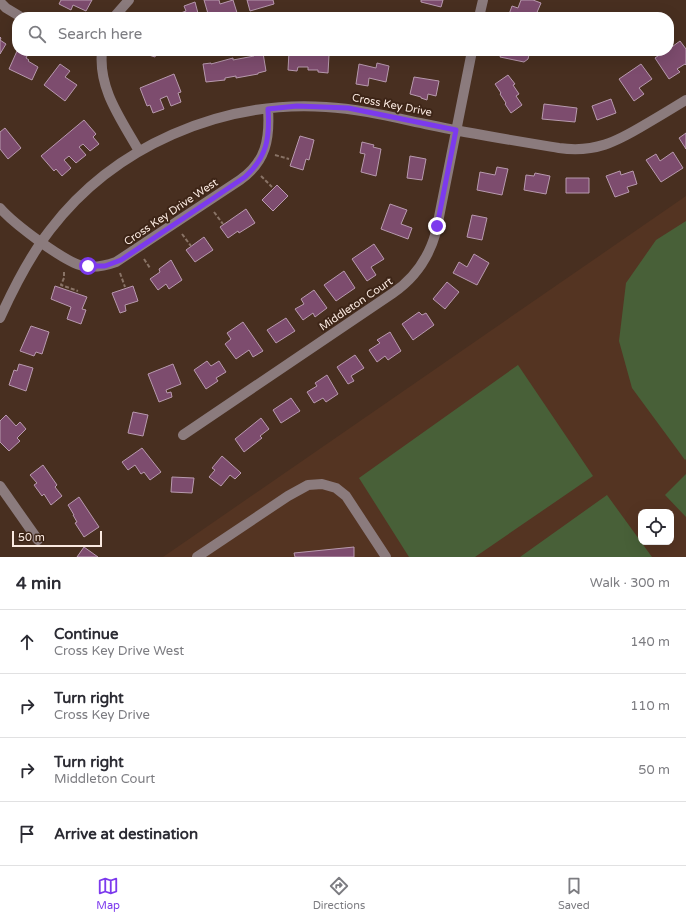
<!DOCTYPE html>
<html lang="en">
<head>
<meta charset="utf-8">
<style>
  :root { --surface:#fff; --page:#f7f7f7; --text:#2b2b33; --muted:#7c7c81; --line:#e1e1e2; --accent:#7c3aed }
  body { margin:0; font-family:"Varela Round",sans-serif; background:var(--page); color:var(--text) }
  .controls { position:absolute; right:12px; bottom:12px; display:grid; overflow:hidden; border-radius:8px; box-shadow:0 4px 16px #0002 }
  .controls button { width:36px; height:36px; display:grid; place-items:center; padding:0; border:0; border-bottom:1px solid var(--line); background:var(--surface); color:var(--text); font:20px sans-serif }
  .scale { position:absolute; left:12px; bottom:10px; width:90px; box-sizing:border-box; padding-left:4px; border:2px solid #fae9e0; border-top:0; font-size:11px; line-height:14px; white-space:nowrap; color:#fae9e0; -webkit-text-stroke:3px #3d2517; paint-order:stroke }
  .stop { position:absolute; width:12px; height:12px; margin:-9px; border:3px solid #7c3aed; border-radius:50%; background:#fff }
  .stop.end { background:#7c3aed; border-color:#fff; box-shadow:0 1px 4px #0008 }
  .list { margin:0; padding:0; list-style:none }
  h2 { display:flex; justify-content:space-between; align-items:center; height:52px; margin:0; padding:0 16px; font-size:17px }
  h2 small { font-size:13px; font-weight:400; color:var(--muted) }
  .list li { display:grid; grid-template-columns:26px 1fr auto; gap:12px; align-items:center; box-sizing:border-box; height:64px; padding:0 16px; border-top:1px solid var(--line) }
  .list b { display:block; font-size:15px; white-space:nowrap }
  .list p { margin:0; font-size:13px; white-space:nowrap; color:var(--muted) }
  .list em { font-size:13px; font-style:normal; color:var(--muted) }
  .icon { flex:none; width:22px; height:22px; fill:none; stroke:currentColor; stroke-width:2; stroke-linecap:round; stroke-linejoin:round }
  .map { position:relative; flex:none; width:686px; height:557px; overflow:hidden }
  .search { position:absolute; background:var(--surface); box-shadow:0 4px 16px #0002; left:12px; right:12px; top:12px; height:44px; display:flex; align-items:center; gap:10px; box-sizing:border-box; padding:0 14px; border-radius:16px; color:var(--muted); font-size:15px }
  .sheet { height:308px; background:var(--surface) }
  nav { display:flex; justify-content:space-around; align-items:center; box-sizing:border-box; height:56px; border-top:1px solid var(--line); background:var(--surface); font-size:11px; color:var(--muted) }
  nav a { display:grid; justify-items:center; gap:2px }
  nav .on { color:var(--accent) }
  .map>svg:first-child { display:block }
  .built { fill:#543422; fill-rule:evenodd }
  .green { fill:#486038 }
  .building { fill:#7d4c6e; stroke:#b89aae }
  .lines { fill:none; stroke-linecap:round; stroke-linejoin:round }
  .path { stroke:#897366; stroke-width:2; stroke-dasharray:4 2; stroke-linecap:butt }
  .minor { stroke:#8b7b7d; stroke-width:10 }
  .route { stroke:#7c3aed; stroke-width:5 }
  .labels { text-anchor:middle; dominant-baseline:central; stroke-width:4; stroke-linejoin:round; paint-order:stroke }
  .street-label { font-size:11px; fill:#fae9e0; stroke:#3d2517 }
</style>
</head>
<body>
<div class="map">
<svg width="686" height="557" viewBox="0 0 686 557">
  <rect width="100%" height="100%" fill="#482f20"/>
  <path class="built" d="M 686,196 L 686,557 L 163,557 ZM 641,512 L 671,512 L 671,542 L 641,542 Z"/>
  <path class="green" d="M 686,221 L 686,459 L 685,460 L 632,388 L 619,341 L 626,283 L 656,240 Z
    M 518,365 L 593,476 L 475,557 L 409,557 L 359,478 Z
    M 686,474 L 686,517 L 665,495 Z
    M 607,495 L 652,557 L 520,557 Z"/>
  <path class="building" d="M 61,0 L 92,0 L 86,11 L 73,5 L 71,10 L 59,4 Z
    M 204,0 L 219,0 L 220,4 L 233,0 L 238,16 L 233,17 L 209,17 Z
    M 247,0 L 273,0 L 274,4 L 250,11 Z
    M 421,0 L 443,0 L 441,7 L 421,2 Z
    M 521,0 L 533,0 L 541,3 L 535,17 L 508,17 L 512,6 L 518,8 Z
    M 195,2 L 199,17 L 173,17 L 173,16 L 186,11 L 184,6 Z
    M 0,37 L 1,38 L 0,40 L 6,44 L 0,54 Z
    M 680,41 L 686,49 L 686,65 L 685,64 L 677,69 L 680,72 L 669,79 L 655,58 L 665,51 L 669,51 L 669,49 Z
    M 17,51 L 29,52 L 26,58 L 29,60 L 28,61 L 38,67 L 32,80 L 9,69 Z
    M 136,51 L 157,51 L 155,57 Z
    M 298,51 L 320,52 L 320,55 L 329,55 L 328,73 L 318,72 L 318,70 L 308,70 L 308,67 L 298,67 L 297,71 L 288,70 L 289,52 L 298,53 Z
    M 502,51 L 526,51 L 529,55 L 528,59 L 524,62 L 500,57 Z
    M 263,53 L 266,71 L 258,73 L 258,74 L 236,78 L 236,76 L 225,78 L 225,80 L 206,82 L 203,64 L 211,63 L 211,64 L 233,58 L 233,60 L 254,56 L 254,55 Z
    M 377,63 L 389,66 L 386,82 L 369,78 L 368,86 L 356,84 L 359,64 L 376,68 Z
    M 60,64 L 70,71 L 65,77 L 77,85 L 65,101 L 44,85 Z
    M 641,64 L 652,79 L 639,88 L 644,94 L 634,101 L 619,79 Z
    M 174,74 L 181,92 L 178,93 L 181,102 L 171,106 L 167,96 L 160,99 L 164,109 L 153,113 L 150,105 L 147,106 L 140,88 Z
    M 508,75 L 515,84 L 513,85 L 519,94 L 516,96 L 522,105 L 511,113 L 505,104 L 506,103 L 500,94 L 501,93 L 495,84 Z
    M 414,77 L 439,81 L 436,96 L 428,94 L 427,100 L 421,98 L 421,97 L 410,94 Z
    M 611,99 L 616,113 L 597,120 L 592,106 Z
    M 544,104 L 577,108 L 575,122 L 542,119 Z
    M 84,120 L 96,134 L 93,137 L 99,144 L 90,151 L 83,144 L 79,147 L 86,155 L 76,163 L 69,156 L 64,160 L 71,168 L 62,176 L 56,169 L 54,171 L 41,156 Z
    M 5,128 L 21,148 L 8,159 L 0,149 L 0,132 Z
    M 686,133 L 686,149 L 679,138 Z
    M 300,136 L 314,140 L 309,160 L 306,159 L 303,170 L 290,166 Z
    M 362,142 L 374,145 L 373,147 L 381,149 L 376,176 L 361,172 L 365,154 L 360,153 Z
    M 673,152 L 683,168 L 661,182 L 646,160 L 656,154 L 660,161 Z
    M 410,156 L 426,159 L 422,180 L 407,178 Z
    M 497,167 L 508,169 L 502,195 L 477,190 L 480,172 L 495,175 Z
    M 620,171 L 621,175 L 633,171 L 637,184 L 627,187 L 629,192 L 615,197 L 606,176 Z
    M 535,173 L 550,176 L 546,194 L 524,190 L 526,175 L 534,176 Z
    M 566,178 L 589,178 L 589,193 L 566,193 Z
    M 277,185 L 288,196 L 273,211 L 262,200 Z
    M 390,204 L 407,210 L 401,224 L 412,228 L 408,239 L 381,229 Z
    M 246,209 L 255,223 L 239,233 L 238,231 L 228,238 L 220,227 Z
    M 472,215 L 487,218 L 482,240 L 467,237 Z
    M 204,237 L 213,250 L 195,262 L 186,250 Z
    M 374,244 L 384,259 L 371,267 L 376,275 L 367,281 L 352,259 Z
    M 474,254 L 489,263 L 477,285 L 453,273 L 459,262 L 467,267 Z
    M 171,260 L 182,280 L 169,289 L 166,284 L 158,290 L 150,279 L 160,272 L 159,269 Z
    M 344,271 L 355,288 L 336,301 L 324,285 Z
    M 447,282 L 459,292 L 445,309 L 433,299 Z
    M 55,286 L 87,297 L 82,309 L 86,310 L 81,324 L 67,319 L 71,307 L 51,299 Z
    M 133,286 L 138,301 L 125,305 L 126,311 L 120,313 L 112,293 Z
    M 314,290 L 327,308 L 315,317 L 313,313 L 303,320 L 295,309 L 304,304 L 301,299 Z
    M 419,312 L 422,315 L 426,313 L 434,325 L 413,340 L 402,324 Z
    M 286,318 L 295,331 L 276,343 L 267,330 Z
    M 243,322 L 263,351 L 253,357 L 249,350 L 236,359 L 225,344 L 231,339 L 227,333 Z
    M 31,326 L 49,332 L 42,354 L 36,352 L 34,356 L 20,351 Z
    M 390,332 L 401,351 L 388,360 L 385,356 L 377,362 L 369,350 L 380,343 L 377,340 Z
    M 355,355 L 364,368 L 351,376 L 354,381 L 348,384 L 337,367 Z
    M 207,361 L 211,366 L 219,361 L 226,372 L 216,378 L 218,381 L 206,389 L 194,370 Z
    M 19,364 L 33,368 L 26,391 L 9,385 L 14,370 L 17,371 Z
    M 173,364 L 181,384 L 166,390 L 167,393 L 171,392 L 172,397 L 159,402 L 148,374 Z
    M 327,375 L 338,394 L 326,402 L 323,398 L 314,403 L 307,392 L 317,386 L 315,383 Z
    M 291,398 L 300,411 L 281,423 L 273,410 Z
    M 133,412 L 148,415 L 143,436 L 128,433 Z
    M 6,415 L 16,426 L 20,422 L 26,429 L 17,438 L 20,441 L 9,451 L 0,442 L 0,421 Z
    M 261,418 L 269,429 L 260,436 L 262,438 L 244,452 L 235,439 Z
    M 142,448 L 161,472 L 150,480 L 144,472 L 141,474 L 135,465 L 128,470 L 122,462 Z
    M 222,456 L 241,473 L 235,479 L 230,475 L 221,486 L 209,477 L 215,470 L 212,468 Z
    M 43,465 L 57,485 L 55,487 L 62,496 L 51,505 L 44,494 L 42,496 L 34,485 L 37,483 L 30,475 Z
    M 172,477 L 194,478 L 192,493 L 171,492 Z
    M 79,497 L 99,527 L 84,537 L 75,523 L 77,522 L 73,515 L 74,515 L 68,505 Z
    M 84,547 L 98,557 L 77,557 Z
    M 354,547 L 354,557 L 295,557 L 294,553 Z"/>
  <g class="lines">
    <path class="path" d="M 275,155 L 289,159
      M 261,176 L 272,187
      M 214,212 L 223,224
      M 182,234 L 191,246
      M 144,259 L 150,268
      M 64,272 L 64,278 L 61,285 L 78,291
      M 120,273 L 125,287"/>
    <path class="minor" d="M 0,2 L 6,8 L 21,17
      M 114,17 L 129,0
      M 479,17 L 483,0
      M 102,51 C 98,89 121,119 139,151
      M 0,208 C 13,223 64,262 83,266 C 94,268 105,266 116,262 L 240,180 C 266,162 270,139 268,109
      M 0,318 C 14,287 29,257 50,230 C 114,146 221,100 326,107 C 361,109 396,118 430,125 C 472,134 516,141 559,148 C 595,153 616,142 646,124 C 660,116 673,108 686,100
      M 183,435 L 393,293 C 415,278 429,257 436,232 L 472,51
      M 0,486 L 38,540
      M 197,557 L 288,496 L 308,485 L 322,484 L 336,488 L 346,496 L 386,557"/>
  </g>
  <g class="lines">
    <path class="route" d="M 88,266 L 105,266 L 121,260 L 245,177 C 267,157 270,138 268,109 L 297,106 L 348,108 L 456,130 L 437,226"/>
  </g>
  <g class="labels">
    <g class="street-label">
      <text transform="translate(392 105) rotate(11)">Cross Key Drive</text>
      <text transform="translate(171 212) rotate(-34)">Cross Key Drive West</text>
      <text transform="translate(356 304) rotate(-34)">Middleton Court</text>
    </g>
  </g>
</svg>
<div class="controls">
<button><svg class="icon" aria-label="locate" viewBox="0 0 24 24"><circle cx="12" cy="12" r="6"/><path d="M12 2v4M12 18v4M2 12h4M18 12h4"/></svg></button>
</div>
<div class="scale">50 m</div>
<div class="stop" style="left:88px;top:266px"></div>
<div class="stop end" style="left:437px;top:226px"></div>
<div class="search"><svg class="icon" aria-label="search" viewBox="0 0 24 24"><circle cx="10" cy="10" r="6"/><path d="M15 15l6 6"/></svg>Search here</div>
</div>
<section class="sheet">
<h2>4 min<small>Walk · 300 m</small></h2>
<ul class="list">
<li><svg class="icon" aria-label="ahead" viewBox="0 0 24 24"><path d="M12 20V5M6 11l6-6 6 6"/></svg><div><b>Continue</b><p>Cross Key Drive West</p></div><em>140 m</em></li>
<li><svg class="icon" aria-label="right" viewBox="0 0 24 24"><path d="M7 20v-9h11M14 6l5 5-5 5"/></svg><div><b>Turn right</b><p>Cross Key Drive</p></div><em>110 m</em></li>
<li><svg class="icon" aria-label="right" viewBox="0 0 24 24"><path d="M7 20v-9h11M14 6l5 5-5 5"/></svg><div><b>Turn right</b><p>Middleton Court</p></div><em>50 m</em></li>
<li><svg class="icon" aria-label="arrive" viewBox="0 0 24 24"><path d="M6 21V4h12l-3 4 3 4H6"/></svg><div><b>Arrive at destination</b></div></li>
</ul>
</section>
<nav>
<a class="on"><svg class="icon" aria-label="map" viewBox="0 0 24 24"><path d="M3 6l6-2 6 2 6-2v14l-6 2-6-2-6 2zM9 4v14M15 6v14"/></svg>Map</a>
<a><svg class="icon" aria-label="directions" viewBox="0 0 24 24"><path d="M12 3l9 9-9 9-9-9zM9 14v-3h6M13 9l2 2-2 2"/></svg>Directions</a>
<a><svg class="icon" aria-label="saved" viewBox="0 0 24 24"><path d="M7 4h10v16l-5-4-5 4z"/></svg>Saved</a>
</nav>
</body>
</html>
